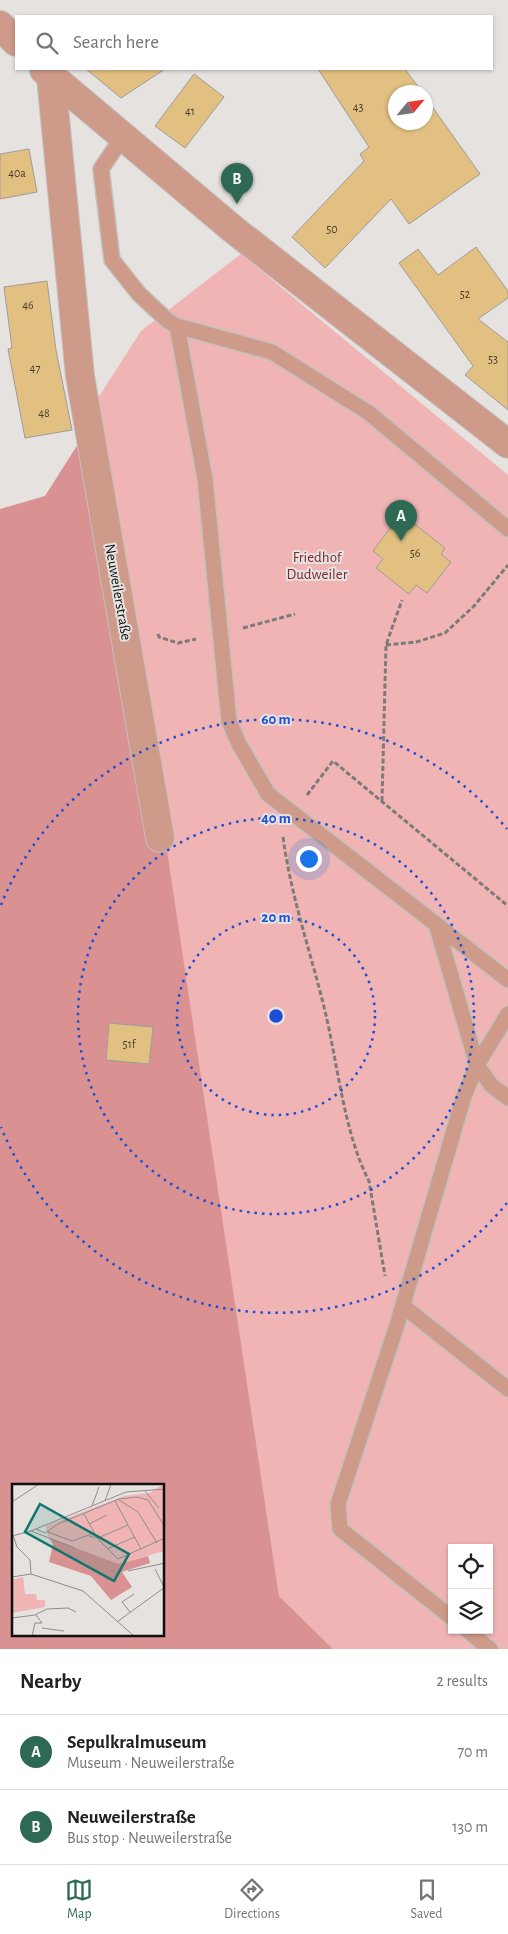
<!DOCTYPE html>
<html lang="en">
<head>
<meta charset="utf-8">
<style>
  :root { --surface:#fff; --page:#f6f6f6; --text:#202124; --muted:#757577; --line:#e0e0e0; --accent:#2d6953 }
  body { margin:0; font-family:"Alegreya Sans",sans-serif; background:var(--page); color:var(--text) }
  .controls { position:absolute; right:15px; bottom:15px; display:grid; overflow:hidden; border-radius:0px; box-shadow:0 1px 4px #0004 }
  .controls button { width:45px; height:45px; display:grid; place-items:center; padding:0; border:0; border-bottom:1px solid var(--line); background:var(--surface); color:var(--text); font:25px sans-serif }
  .compass { position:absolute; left:388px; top:85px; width:45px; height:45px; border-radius:50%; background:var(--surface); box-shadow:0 1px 4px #0004; rotate:61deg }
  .you { position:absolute; left:308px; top:858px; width:18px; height:18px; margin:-12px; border:4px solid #fff; border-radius:50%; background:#1a73e8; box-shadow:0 0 0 8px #1a73e833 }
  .badge { display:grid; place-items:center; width:32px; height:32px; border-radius:50%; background:var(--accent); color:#fff; font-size:16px; font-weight:700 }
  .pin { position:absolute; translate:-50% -41px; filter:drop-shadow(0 1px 2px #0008) }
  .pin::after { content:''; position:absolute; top:26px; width:18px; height:15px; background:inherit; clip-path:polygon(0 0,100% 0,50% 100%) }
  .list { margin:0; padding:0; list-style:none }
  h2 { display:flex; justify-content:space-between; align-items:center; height:65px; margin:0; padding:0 20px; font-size:21px }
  h2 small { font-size:16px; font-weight:400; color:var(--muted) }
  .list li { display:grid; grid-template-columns:32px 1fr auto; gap:15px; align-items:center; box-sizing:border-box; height:75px; padding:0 20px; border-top:1px solid var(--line) }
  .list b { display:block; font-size:19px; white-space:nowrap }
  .list p { margin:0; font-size:16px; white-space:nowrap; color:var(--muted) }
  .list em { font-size:16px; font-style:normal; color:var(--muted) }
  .icon { flex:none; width:28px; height:28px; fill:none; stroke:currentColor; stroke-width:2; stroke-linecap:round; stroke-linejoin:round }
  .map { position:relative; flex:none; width:508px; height:1649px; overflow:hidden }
  .search { position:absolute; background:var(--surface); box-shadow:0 1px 4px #0004; left:15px; right:15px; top:15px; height:55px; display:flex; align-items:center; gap:12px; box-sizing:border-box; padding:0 18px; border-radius:0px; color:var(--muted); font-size:19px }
  .sheet { height:215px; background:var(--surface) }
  nav { display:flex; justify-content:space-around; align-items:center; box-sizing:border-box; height:70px; border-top:1px solid var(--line); background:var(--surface); font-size:14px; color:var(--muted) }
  nav a { display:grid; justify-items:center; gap:2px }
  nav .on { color:var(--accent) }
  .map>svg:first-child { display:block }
  .green { fill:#f1b4b5; fill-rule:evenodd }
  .forest { fill:#d99192; fill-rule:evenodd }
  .building { fill:#e2c082; stroke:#9e9c9a }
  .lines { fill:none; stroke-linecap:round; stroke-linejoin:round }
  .service-casing { stroke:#c3c0be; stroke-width:18 }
  .minor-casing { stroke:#c3c0be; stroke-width:30 }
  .path { stroke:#7d7b7a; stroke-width:3; stroke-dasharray:5 2.5; stroke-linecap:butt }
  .service { stroke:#ce9a89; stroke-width:15 }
  .minor { stroke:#ce9a89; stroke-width:28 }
  .ring { fill:none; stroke:#1d4ed8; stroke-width:2.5; stroke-dasharray:2.5 5 }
  .labels { text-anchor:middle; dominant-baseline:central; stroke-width:4; stroke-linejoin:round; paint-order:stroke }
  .number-label { font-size:12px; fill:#443b2b }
  .park-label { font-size:15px; fill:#7d2730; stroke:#e5e2e0 }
  .street-label { font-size:15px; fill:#0f0f0e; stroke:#e5e2e0 }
  .inset-road { fill:none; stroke:#8f8e8c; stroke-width:1 }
  .view { fill:#0f766e; fill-opacity:0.15; stroke:#0f766e; stroke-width:2.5 }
  .inset-edge { fill:none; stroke:#0f0f0e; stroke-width:2.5 }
  .centre { fill:#1d4ed8; stroke:#e5e2e0; stroke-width:2.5 }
  .ring-label { font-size:15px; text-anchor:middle; font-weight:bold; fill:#1d4ed8; stroke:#e5e2e0; stroke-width:4; stroke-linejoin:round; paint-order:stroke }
</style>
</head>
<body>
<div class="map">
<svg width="508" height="1649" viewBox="0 0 508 1649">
  <rect width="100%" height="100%" fill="#e5e2e0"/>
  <path class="green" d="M 241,254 L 508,475 L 508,1649 L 333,1649 L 279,1596 L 98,398 L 141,331 ZM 452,1548 L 489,1548 L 489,1630 L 452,1630 Z"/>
  <path class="forest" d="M 78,444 L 128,591 L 279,1596 L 333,1649 L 0,1649 L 0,509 L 45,496 ZM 14,1485 L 164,1485 L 164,1635 L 14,1635 Z"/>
  <path class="building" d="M 86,69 L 165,69 L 121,98 Z
    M 318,69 L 405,69 L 422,92 L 396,92 L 396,122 L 426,122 L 426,98 L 480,174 L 409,224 L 391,199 L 325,268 L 292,237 L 364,161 L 360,154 L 369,147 Z
    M 194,74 L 224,97 L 185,148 L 155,126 Z
    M 29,149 L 37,192 L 0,199 L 0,154 Z
    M 476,247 L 508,291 L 508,298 L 478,319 L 508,342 L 508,410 L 465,375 L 473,366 L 399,263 L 418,249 L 438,275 Z
    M 47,281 L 56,350 L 72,430 L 25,438 L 8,349 L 12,348 L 4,287 Z
    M 397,519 L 407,528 L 412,522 L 445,548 L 441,554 L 451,562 L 427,593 L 416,585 L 409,594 L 376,568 L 383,559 L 373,551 Z
    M 109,1023 L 153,1027 L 149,1064 L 106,1060 Z"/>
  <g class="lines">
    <defs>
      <path id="service" d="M 124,135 L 101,169 L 112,260 L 139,294 L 168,321 L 177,326 L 272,352 L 369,413 L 508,529
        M 177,326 L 205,479 L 229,721 L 239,744 L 268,794 L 508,980
        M 436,924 L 477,1065 L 491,1085 L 508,1098
        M 403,1306 L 508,1389
        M 452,1618 L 340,1529 L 338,1504 L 397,1325 L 464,1096 L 477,1065 L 508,1014
        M 467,1630 L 490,1649"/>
      <path id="minor" d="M 0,25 L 16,42
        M 44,70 L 234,230 L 508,444
        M 51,77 L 80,376 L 160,838"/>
    </defs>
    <use href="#service" class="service-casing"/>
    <use href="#minor" class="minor-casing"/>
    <path class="path" d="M 243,628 L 295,614
      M 158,634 L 159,637 L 178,643 L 196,639
      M 386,645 L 416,642 L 445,633 L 474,606 L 508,565
      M 307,795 L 333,761 L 508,906
      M 382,801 L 386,645 L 402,600
      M 283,837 C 291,897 311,953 325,1011 C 338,1065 344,1133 369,1181 L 385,1276"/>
    <use href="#service" class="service"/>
    <use href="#minor" class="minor"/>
  </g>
  <g class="ring">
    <circle cx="276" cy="1016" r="99"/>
    <circle cx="276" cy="1016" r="198"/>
    <path d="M507 1203A297 297 0 0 1 1 1127M1 905A297 297 0 0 1 507 829"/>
  </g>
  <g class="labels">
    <g class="number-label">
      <text x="358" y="107">43</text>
      <text x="190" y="111">41</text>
      <text x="17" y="173">40a</text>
      <text x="332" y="229">50</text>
      <text x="465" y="294">52</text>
      <text x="28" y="305">46</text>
      <text x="493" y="359">53</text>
      <text x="35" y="368">47</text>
      <text x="44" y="413">48</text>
      <text x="415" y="553">56</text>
      <text x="129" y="1044">51f</text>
    </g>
    <g class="park-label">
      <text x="317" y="557">Friedhof<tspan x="317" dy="17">Dudweiler</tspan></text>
    </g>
    <g class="street-label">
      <text transform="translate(118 592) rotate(80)">Neuweilerstraße</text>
    </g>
  </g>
  <g transform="translate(12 1484)">
    <rect width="152" height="152" fill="#e5e2e0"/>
    <path d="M 152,0 L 152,67 L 107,80 L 37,54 L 35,50 L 34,42 L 112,12 L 137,9 ZM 11,93 L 13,110 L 24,110 L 25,116 L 33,116 L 33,123 L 0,129 L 0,96 Z" fill="#f1b4b5"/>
    <path d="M 37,54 L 107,80 L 136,72 L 138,79 L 110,88 L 120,103 L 99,116 L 79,92 L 37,78 L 41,60 Z" fill="#d99192"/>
    <path class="inset-road" d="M 133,7 L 147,24M 107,16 L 126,28 L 145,59M 93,17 L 99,0M 103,17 L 129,65M 0,18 L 27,0M 80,22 L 87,3M 72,30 L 85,54 L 106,75 L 153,54M 77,40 L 95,31M 24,45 L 33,49 L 46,40 L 107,15 L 125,13 L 136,16 L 153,43M 19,47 L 63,64M 36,48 L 60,57 L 82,49M 1,51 L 5,63 L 18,76 L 19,90M 0,52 L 19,47 L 114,8 L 153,5M 77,52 L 86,54 L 116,41M 95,65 L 123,53M 143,85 L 152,103M 116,87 L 153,79M 0,93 L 19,90 L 71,107 L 122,152M 118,128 L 110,118 L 122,110M 0,134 L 23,131 L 35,125 L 56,124 L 64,128M 105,138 L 153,103M 30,144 L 52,147M 20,152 L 23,139 L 30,139 L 24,131"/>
    <path class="view" d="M 28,20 L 117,70 L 102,97 L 13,48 Z"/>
    <rect width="152" height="152" class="inset-edge"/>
  </g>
  <circle cx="276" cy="1016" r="8" class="centre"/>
  <g class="ring-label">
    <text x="276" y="724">60 m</text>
    <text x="276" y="823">40 m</text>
    <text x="276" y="922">20 m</text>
  </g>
</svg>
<div class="controls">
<button><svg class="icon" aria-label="locate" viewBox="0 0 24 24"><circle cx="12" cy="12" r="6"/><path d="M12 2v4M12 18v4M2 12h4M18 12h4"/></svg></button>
<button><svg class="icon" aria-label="layers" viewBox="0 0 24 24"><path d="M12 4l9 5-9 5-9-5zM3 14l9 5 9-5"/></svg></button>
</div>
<svg class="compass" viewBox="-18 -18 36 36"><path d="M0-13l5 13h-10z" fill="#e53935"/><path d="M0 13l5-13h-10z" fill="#757577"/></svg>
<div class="you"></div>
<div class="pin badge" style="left:401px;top:541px">A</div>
<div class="pin badge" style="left:237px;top:204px">B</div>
<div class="search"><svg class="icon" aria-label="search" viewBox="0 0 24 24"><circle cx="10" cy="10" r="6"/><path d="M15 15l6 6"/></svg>Search here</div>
</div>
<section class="sheet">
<h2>Nearby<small>2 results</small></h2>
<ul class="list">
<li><span class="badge">A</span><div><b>Sepulkralmuseum</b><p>Museum · Neuweilerstraße</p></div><em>70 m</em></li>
<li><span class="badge">B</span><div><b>Neuweilerstraße</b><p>Bus stop · Neuweilerstraße</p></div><em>130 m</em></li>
</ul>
</section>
<nav>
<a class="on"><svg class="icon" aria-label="map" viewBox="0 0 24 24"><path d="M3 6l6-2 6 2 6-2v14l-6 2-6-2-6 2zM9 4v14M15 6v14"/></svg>Map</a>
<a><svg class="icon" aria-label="directions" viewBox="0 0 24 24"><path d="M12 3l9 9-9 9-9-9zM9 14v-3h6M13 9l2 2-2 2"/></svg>Directions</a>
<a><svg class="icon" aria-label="saved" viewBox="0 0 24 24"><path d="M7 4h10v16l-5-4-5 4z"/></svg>Saved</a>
</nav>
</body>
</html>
